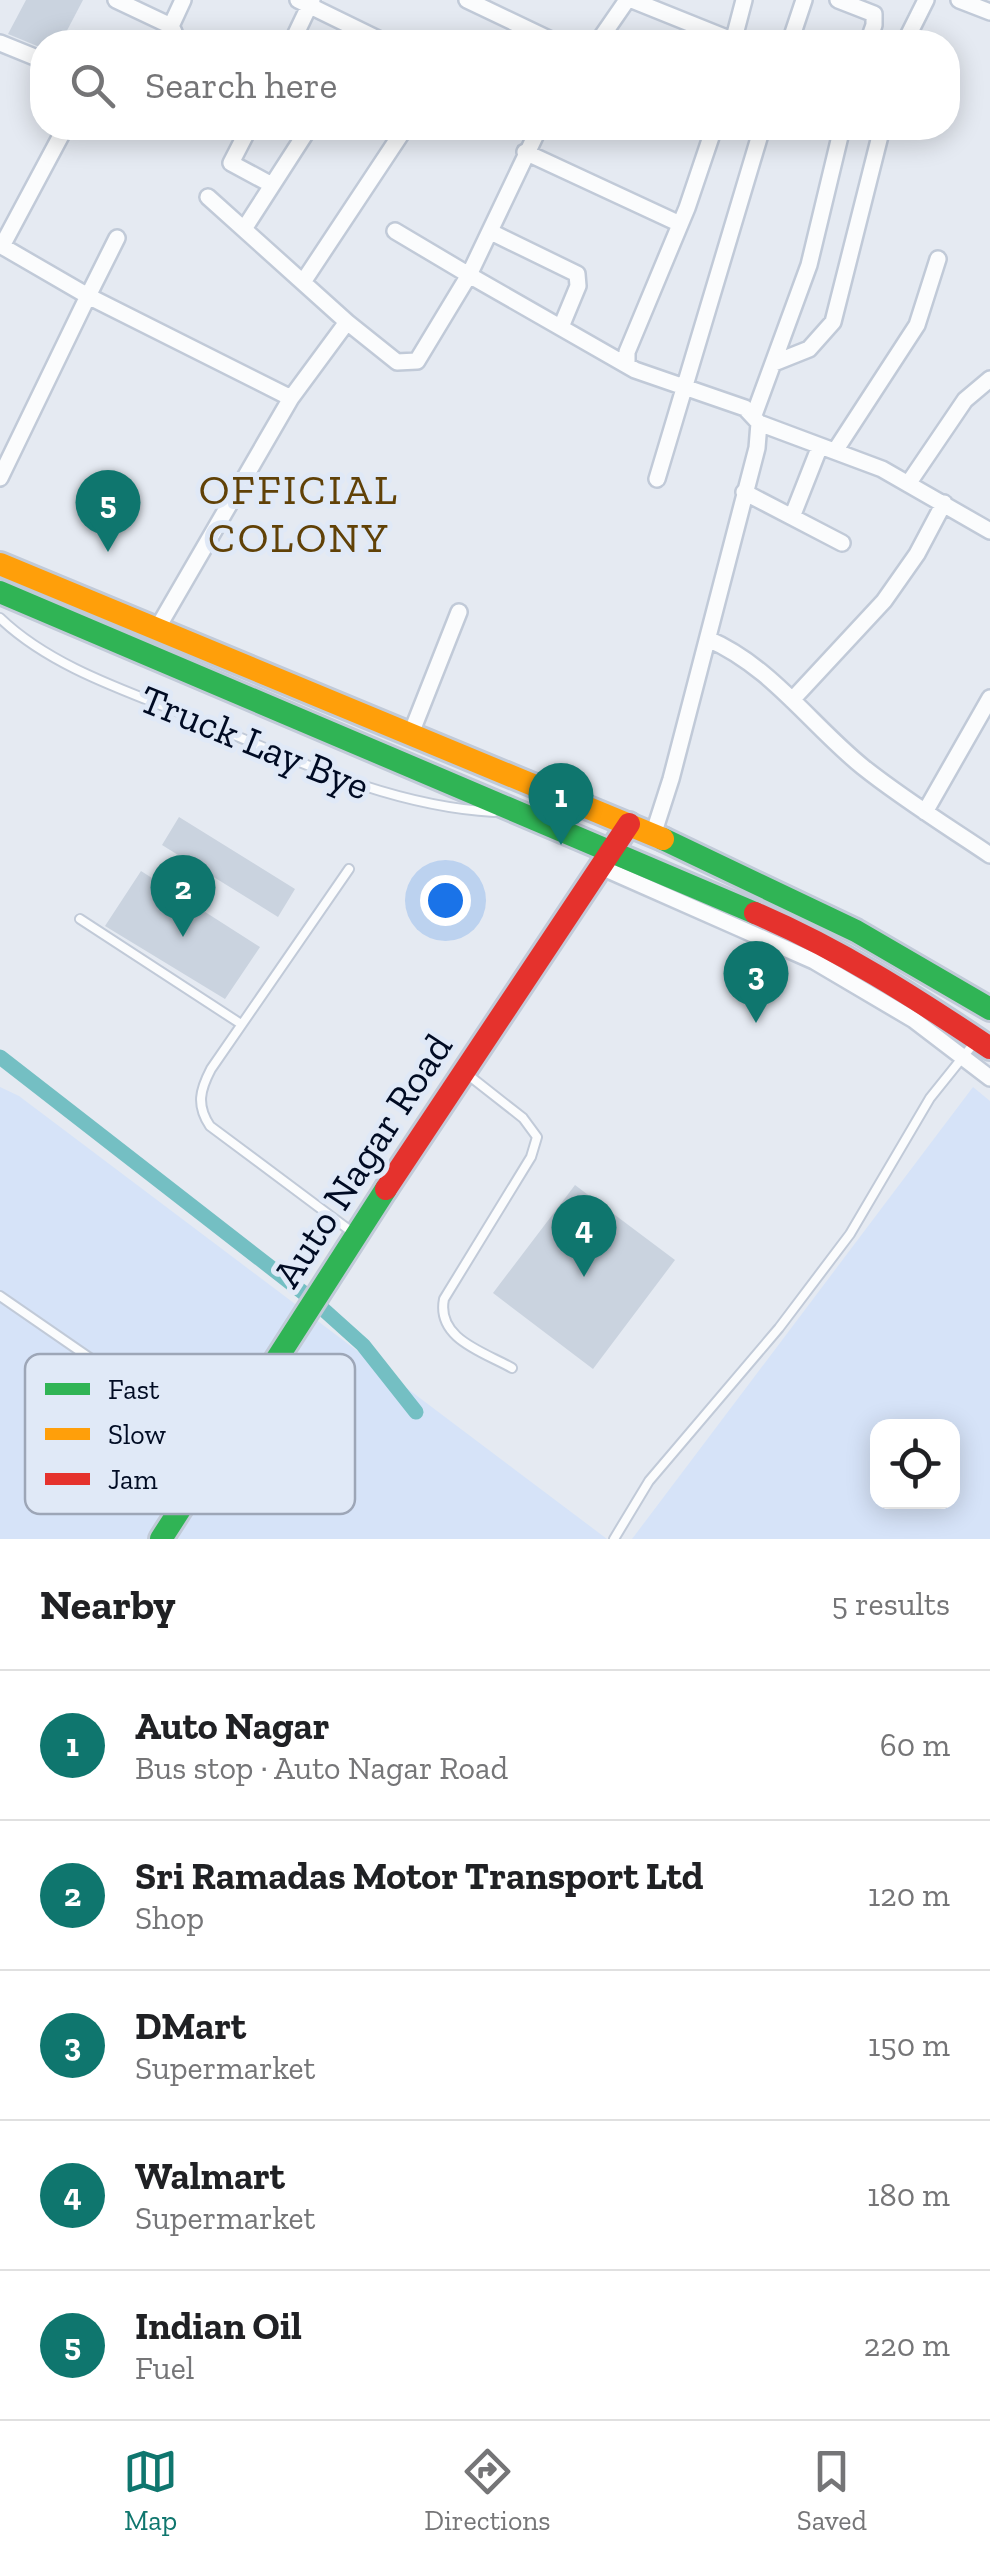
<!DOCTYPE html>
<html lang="en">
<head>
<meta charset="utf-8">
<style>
  :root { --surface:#fff; --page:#f2f2f2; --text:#202124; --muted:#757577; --line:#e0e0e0; --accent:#0f766e }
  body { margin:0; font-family:"Zilla Slab",serif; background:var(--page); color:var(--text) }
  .controls { position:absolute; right:30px; bottom:30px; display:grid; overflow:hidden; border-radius:20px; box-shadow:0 5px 25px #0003 }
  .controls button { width:90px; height:90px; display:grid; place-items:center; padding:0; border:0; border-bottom:2px solid var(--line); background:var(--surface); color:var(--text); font:50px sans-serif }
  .you { position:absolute; left:445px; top:900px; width:35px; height:35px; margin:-25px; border:8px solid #fff; border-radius:50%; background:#1a73e8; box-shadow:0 0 0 15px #1a73e833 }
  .badge { display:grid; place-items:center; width:65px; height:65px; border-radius:50%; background:var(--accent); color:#fff; font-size:32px; font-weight:700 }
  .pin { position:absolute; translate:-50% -82px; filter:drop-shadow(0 2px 5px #0008) }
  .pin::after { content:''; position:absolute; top:52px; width:35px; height:30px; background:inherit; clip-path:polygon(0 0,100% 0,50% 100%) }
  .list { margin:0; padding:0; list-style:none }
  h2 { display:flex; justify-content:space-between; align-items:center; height:130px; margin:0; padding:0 40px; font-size:42px }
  h2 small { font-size:32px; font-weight:400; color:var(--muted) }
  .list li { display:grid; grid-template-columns:65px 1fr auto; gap:30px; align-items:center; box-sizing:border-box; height:150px; padding:0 40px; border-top:2px solid var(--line) }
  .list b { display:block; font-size:38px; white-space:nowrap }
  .list p { margin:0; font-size:32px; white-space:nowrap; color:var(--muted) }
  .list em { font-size:32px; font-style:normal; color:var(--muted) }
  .icon { flex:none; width:55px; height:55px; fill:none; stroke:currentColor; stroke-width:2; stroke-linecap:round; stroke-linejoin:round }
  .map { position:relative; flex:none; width:990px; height:1539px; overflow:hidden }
  .search { position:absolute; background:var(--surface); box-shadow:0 5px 25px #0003; left:30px; right:30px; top:30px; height:110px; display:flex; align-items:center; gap:25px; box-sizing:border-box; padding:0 35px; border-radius:40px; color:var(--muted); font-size:38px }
  .sheet { height:880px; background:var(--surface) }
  nav { display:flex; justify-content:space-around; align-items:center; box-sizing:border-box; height:140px; border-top:2px solid var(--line); background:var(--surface); font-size:28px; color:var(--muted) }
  nav a { display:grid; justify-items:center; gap:5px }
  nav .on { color:var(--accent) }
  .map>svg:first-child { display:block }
  .built { fill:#d6e3f8; fill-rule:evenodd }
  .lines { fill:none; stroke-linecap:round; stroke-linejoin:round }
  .canal { stroke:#74bfc3; stroke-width:15 }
  .building { fill:#cad3df }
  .lane-casing { stroke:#c1cad8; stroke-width:12 }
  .street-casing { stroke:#c1cad8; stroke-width:20 }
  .fast-casing { stroke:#c1cad8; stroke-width:28 }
  .slow-casing { stroke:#c1cad8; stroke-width:28 }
  .jam-casing { stroke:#c1cad8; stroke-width:28 }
  .lane { stroke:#fbfcfd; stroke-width:8 }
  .street { stroke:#fbfcfd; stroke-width:15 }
  .fast { stroke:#30b455; stroke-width:22 }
  .slow { stroke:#ff9f0a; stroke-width:22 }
  .jam { stroke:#e5322d; stroke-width:22 }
  .labels { text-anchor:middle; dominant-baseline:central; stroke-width:10; stroke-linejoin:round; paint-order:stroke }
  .street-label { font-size:40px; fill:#000b23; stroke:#e0e9f7 }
  .neighbourhood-label { font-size:42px; letter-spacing:2.5px; fill:#604107; stroke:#e0e9f7 }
  .key { fill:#e0e9f7; stroke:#9da6b7; stroke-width:2.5 }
  .key-label { font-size:28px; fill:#000b23 }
</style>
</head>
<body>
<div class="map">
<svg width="990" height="1539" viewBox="0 0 990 1539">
  <rect width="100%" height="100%" fill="#e5eaf2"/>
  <path class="built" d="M 0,1087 L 19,1096 L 607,1539 L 0,1539 Z
    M 973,1087 L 990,1101 L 990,1539 L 632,1539 ZM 878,1426 L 952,1426 L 952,1502 L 878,1502 Z"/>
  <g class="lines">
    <path class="canal" d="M 0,1057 L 314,1301 L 363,1345 L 416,1412"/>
  </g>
  <path class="building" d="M 26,0 L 83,0 L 61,42 L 42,42 L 42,48 L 8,34 Z
    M 179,817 L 295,889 L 278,917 L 162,845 Z
    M 141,871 L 260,947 L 225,999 L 105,926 Z
    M 575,1185 L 675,1260 L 593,1369 L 493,1293 Z"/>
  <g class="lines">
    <defs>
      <path id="lane" d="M 0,618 C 52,668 130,692 196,719 C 293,759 388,806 494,812
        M 349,869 L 211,1069 C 200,1090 196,1105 210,1126 L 352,1232
        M 80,919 L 241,1024
        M 467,1074 L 523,1118 L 537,1137 L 531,1157 L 444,1299 C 436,1339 484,1352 512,1368
        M 0,1296 L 216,1445
        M 614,1539 L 649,1481 L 779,1328 L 850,1234 L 930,1098 L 975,1042"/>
      <path id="street" d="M 116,0 L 171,26 L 174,32 L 172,42
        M 298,0 L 384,42
        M 467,0 L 555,42
        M 632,0 L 734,41
        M 838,0 L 874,14 L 874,25 L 868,42
        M 959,0 L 990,12
        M 171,26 L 183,0
        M 292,42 L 312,0
        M 598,42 L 627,0
        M 733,42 L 744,0
        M 790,42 L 804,0
        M 905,42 L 926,0
        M 0,43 L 42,60
        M 249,128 L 231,163 L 272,185
        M 525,152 L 680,224
        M 208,197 L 347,322
        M 244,229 L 309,128
        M 395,231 L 469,275 L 539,128
        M 491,232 L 577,274 L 578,286 L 561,327
        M 0,245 L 88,296 L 117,238
        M 2,246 L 65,128
        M 303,282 L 405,128
        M 627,363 L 627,352 L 687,208 L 714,128
        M 774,363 L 809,349 L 833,322 L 882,128
        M 754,415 L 809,265 L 842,128
        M 835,451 L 917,325 L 938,259
        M 0,478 L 88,296 L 291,398
        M 657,479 L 762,128
        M 908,484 L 965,400 L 990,379
        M 744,492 L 842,543
        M 792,517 L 820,446
        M 157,629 L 291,398 L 347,322 L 397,362 L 417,361 L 469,275 L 635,370 L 745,408 L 759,423 L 882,469 L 990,531
        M 708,639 C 771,666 811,725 863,767 C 903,799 947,826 990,855
        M 792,700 L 884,601 L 917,554 L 944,503
        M 410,736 L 459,612
        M 925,812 L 990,698
        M 653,835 L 671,779 L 757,448 L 759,423
        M 601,867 L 814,961 L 914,1020 L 990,1078"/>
      <path id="fast" d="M 0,592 L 755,913
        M 663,839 L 856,931 L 990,1009
        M 161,1539 L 386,1189"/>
      <path id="slow" d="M 0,564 L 663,839"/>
      <path id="jam" d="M 755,913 C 839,949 914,997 990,1048
        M 386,1189 L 629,824"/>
    </defs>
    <use href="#lane" class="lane-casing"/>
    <use href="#street" class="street-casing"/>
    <use href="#fast" class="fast-casing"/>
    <use href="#slow" class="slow-casing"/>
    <use href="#jam" class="jam-casing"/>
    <use href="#lane" class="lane"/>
    <use href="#street" class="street"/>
    <use href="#fast" class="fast"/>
    <use href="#slow" class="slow"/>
    <use href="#jam" class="jam"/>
  </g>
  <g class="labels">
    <g class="street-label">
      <text transform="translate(255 742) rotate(22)">Truck Lay Bye</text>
      <text transform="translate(362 1160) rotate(-57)">Auto Nagar Road</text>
    </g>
    <g class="neighbourhood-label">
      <text x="299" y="489">OFFICIAL<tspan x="299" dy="48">COLONY</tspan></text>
    </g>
  </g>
  <rect x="25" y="1354" width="330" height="160" rx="15" class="key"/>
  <rect x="45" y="1383" width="45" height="12" fill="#30b455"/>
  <rect x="45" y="1428" width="45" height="12" fill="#ff9f0a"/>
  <rect x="45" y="1473" width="45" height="12" fill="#e5322d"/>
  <g class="key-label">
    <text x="108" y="1399">Fast</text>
    <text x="108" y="1444">Slow</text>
    <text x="108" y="1489">Jam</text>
  </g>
</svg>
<div class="controls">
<button><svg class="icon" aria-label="locate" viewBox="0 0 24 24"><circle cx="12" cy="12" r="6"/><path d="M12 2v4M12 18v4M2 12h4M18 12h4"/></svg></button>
</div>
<div class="you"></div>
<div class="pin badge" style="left:561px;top:845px">1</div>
<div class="pin badge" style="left:183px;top:937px">2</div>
<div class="pin badge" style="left:756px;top:1023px">3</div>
<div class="pin badge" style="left:584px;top:1277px">4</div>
<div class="pin badge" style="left:108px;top:552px">5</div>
<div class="search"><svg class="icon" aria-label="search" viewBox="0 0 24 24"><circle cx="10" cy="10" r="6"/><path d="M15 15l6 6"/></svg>Search here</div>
</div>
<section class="sheet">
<h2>Nearby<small>5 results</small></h2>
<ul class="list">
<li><span class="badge">1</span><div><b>Auto Nagar</b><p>Bus stop · Auto Nagar Road</p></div><em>60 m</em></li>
<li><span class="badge">2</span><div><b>Sri Ramadas Motor Transport Ltd</b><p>Shop</p></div><em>120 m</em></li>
<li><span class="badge">3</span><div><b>DMart</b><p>Supermarket</p></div><em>150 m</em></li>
<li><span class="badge">4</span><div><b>Walmart</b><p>Supermarket</p></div><em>180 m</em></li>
<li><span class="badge">5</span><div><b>Indian Oil</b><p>Fuel</p></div><em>220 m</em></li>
</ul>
</section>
<nav>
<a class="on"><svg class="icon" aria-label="map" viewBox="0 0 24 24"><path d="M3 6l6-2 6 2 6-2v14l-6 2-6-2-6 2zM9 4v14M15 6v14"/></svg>Map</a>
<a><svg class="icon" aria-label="directions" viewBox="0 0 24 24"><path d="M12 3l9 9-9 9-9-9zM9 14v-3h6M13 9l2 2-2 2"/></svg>Directions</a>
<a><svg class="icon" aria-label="saved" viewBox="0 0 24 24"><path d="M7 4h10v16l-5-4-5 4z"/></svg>Saved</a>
</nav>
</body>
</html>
